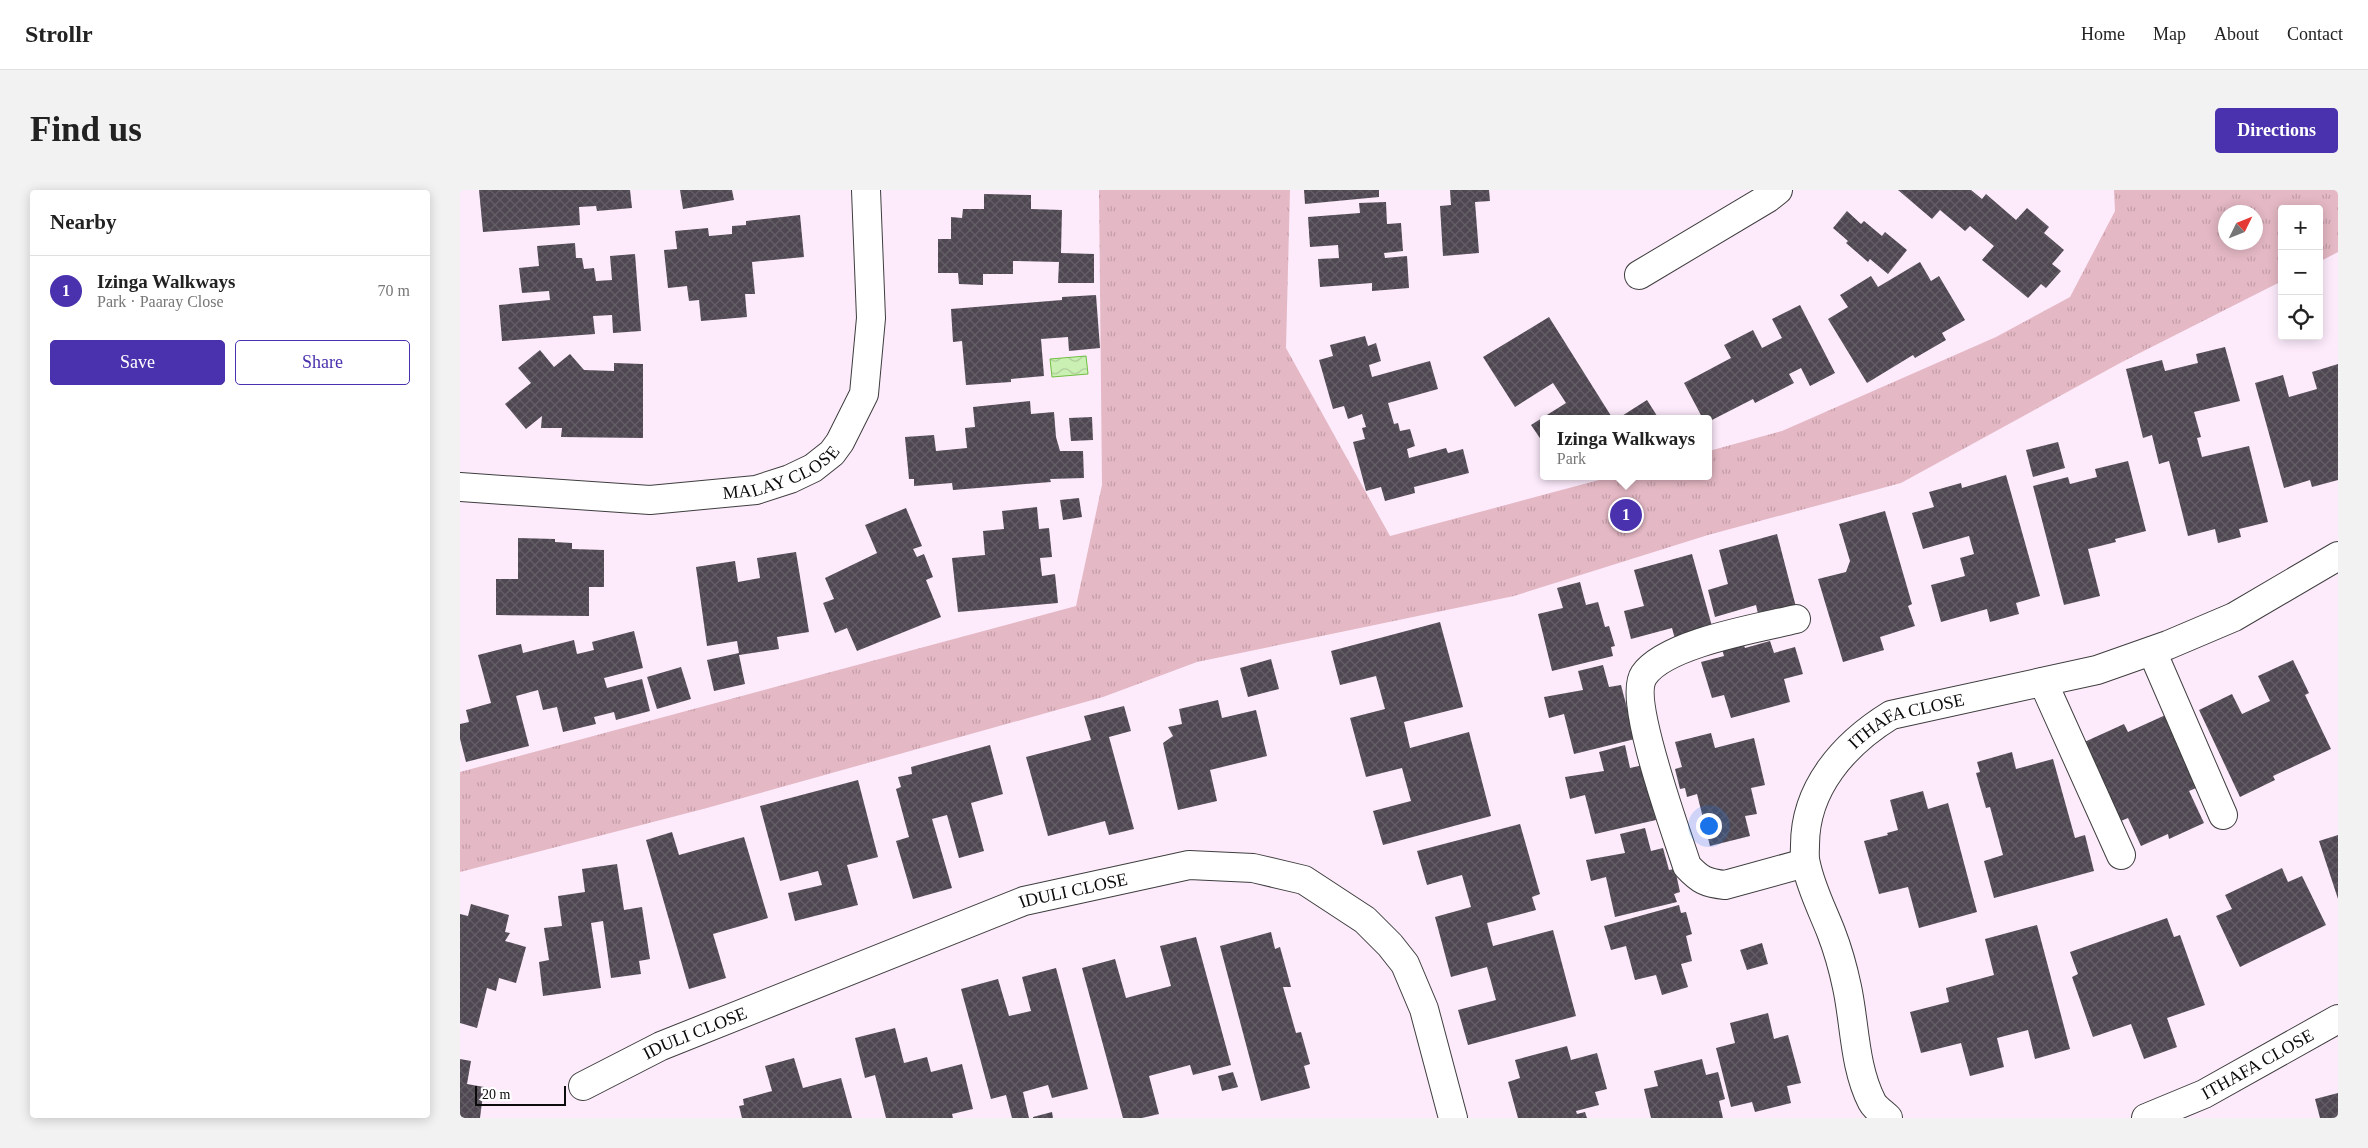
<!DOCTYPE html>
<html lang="en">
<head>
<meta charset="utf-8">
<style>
  :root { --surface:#fff; --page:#f2f2f2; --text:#222; --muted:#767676; --line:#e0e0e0; --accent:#4a31ad }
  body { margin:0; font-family:Georgia,serif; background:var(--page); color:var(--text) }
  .controls { position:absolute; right:15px; top:15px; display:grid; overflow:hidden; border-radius:5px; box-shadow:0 2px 12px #0003 }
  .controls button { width:45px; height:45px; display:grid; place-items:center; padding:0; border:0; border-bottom:1px solid var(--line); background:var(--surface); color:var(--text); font:25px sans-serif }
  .compass { position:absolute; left:1758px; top:15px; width:45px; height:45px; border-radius:50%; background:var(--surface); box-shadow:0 2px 12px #0003; rotate:47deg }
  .scale { position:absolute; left:15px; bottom:12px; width:91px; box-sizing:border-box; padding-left:5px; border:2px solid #0b0b0b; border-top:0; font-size:14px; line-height:18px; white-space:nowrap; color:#0b0b0b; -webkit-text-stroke:4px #fff; paint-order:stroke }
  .you { position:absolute; left:1248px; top:635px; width:18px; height:18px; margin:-12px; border:4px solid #fff; border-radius:50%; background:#1a73e8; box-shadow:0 0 0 8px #1a73e833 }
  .badge { display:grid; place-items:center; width:32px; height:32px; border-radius:50%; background:var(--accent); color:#fff; font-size:16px; font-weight:700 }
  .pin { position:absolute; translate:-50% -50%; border:2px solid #fff; box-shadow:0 1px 5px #0006 }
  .popup { position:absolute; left:1080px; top:225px; width:172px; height:65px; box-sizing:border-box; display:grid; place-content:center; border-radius:5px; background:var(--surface); filter:drop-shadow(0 1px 4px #0005); font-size:16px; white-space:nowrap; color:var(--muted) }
  .popup b { font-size:19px; color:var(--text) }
  .popup::after { content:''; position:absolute; left:50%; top:100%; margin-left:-10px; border:10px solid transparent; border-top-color:var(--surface) }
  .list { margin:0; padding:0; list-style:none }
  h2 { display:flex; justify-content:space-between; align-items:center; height:65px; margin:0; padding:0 20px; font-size:21px }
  h2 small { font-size:16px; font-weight:400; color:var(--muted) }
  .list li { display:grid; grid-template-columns:32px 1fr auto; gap:15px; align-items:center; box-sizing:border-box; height:70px; padding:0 20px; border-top:1px solid var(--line) }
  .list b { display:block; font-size:19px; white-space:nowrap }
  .list p { margin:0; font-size:16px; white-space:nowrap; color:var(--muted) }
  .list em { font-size:16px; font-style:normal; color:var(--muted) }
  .actions { display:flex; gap:10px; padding:15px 20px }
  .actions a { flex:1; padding:11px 0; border:1px solid var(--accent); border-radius:5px; text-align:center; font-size:18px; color:var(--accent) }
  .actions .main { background:var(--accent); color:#fff }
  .icon { flex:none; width:28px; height:28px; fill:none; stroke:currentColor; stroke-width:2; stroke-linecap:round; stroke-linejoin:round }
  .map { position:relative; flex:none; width:1878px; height:928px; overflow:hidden; border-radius:5px }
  header { display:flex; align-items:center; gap:30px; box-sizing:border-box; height:70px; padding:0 25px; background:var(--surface); border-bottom:1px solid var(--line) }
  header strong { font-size:24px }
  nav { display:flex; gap:28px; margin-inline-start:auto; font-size:18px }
  .intro { display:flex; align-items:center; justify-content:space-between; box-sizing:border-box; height:120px; padding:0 30px }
  h1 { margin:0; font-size:35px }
  .button { padding:12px 22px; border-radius:5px; background:var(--accent); color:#fff; font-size:18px; font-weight:700 }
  main { display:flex; gap:30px; padding:0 30px }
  aside { flex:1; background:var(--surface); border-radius:5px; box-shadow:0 2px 12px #0003 }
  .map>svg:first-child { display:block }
  .park { fill:url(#park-tufts); fill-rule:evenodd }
  .water { fill:url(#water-waves); stroke:#6fbf42 }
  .building { fill:url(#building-cross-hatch) }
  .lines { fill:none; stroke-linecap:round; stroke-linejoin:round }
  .minor-casing { stroke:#3e3e3e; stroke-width:30 }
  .minor { stroke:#fff; stroke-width:28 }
  .labels { text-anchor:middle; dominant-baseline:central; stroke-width:5; stroke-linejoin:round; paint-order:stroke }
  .street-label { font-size:18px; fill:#0b0b0b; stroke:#fff }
</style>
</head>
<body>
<header>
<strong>Strollr</strong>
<nav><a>Home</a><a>Map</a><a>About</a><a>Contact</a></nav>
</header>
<div class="intro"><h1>Find us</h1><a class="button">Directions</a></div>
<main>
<aside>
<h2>Nearby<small></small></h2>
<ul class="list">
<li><span class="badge">1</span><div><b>Izinga Walkways</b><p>Park · Paaray Close</p></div><em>70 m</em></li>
</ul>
<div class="actions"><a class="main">Save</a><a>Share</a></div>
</aside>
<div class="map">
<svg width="1878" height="928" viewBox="0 0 1878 928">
  <defs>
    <pattern id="park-tufts" width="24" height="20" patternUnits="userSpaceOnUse" patternTransform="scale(1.25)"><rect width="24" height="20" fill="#e4b8c4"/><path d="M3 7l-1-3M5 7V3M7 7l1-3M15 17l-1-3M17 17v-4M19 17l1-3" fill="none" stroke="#c29da7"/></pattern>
    <pattern id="water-waves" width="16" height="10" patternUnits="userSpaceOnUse" patternTransform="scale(1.25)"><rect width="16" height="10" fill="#cbf0b4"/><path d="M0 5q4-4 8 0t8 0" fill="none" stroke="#adcc99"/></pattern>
    <pattern id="building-cross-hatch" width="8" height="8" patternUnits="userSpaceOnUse" patternTransform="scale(1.25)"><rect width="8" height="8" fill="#4f4852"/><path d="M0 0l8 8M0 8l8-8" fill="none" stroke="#645e66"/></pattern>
  </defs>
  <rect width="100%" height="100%" fill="#fdebfc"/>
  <path class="park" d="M 639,0 L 830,0 L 826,158 L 930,346 L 1154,286 L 1248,286 L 1249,261 L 1322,241 L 1536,147 L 1610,107 L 1655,21 L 1654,0 L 1878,0 L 1878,62 L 1859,72 L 1859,19 L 1822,19 L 1822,91 L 1662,172 L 1441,293 L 1248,345 L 1054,406 L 737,472 L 643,507 L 247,618 L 0,682 L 0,582 L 616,416 L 642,295 ZM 1766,22 L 1796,22 L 1796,52 L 1766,52 Z"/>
  <path class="water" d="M 626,166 L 628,184 L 592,187 L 590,169 Z"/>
  <path class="building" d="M 19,0 L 170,0 L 172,18 L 137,21 L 136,16 L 119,17 L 120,35 L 23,42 Z
    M 220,0 L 272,0 L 274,10 L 223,19 Z
    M 844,0 L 919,0 L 919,7 L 845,14 Z
    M 990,0 L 1029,0 L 1030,11 L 1015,12 L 1019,63 L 983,66 L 980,16 L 991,15 Z
    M 1438,0 L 1511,0 L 1522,9 L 1526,4 L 1556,30 L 1567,18 L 1589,37 L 1584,43 L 1604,60 L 1592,74 L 1601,81 L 1586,98 L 1581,94 L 1568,108 L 1522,70 L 1534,56 L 1510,36 L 1505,41 L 1480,20 L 1472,29 Z
    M 524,4 L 571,5 L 571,19 L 602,20 L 601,63 L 634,64 L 634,93 L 598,93 L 599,72 L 553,71 L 553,84 L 523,84 L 523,95 L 499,94 L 498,83 L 478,83 L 478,49 L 491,49 L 491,27 L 502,28 L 503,19 L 524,19 Z
    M 926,12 L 927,34 L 941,33 L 943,61 L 924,63 L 925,68 L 947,66 L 949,98 L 912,101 L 912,93 L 860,97 L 858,69 L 879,68 L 878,55 L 850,57 L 848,27 L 900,23 L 899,13 Z
    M 1387,21 L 1401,34 L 1404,31 L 1422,46 L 1425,42 L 1447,60 L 1428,84 L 1410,69 L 1408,72 L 1386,53 L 1388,51 L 1373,38 Z
    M 340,25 L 344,67 L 292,72 L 295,104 L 285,104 L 287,127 L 241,131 L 239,110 L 229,111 L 227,96 L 208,98 L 204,60 L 217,59 L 215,41 L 248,38 L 249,46 L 272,44 L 272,36 L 286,35 L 286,31 Z
    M 115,53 L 116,68 L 122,68 L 124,79 L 134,78 L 136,91 L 152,90 L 150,66 L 175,64 L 181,141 L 153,143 L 152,125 L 133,126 L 135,144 L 42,151 L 39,115 L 90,110 L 89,101 L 62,103 L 59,78 L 79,76 L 77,56 Z
    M 1460,72 L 1471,91 L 1479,86 L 1505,130 L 1482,143 L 1486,150 L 1455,168 L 1453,165 L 1407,193 L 1368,129 L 1388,117 L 1380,105 L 1411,86 L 1418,97 Z
    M 636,105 L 640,158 L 609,161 L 608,147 L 581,149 L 584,186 L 551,189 L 551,192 L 506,195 L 502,151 L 493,152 L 491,119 L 602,110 L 602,107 Z
    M 1340,115 L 1375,183 L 1350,196 L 1341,178 L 1329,184 L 1334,193 L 1295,213 L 1293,209 L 1248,232 L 1248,229 L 1243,229 L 1224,193 L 1271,168 L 1264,155 L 1293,140 L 1302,158 L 1322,148 L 1312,129 Z
    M 1089,127 L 1153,229 L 1084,229 L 1084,254 L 1071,235 L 1106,213 L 1093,193 L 1055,217 L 1023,167 Z
    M 905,146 L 908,156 L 916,153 L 921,171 L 909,175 L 912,187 L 970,171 L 978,199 L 928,213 L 934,234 L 938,233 L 940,241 L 950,239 L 955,256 L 947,259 L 949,268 L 986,258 L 988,263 L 1003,259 L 1009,283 L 954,297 L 955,303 L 925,311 L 921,297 L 906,301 L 893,252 L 905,249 L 902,238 L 906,237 L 902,224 L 888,229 L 884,216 L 873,219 L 859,170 L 873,166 L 870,155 Z
    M 1765,157 L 1780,211 L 1734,222 L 1741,247 L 1737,248 L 1742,267 L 1789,256 L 1808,332 L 1779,339 L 1781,347 L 1758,353 L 1755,339 L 1728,346 L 1709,271 L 1699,274 L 1692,245 L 1683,248 L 1666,179 L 1702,170 L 1705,181 L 1738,173 L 1736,164 Z
    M 80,160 L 94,177 L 110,164 L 124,180 L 154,181 L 154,173 L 183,174 L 183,248 L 101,247 L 102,238 L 81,238 L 82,226 L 66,239 L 45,214 L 71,193 L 58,178 Z
    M 1878,174 L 1878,290 L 1852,297 L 1850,290 L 1824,298 L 1795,193 L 1823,185 L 1829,207 L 1857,199 L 1852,182 Z
    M 1187,210 L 1199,229 L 1157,229 Z
    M 570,211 L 571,224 L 594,222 L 596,247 L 600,261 L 623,261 L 624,288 L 590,289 L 591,292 L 493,300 L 492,293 L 454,296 L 454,289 L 449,289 L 445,247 L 474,245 L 476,261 L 507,258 L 505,238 L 515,237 L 513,217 Z
    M 632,227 L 633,250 L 611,251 L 609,228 Z
    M 1598,252 L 1605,278 L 1573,287 L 1566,260 Z
    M 1668,271 L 1686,341 L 1655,349 L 1656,352 L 1628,359 L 1640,406 L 1604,415 L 1573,296 L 1608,287 L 1610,294 L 1637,287 L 1635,279 Z
    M 1546,285 L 1580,406 L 1556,413 L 1559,424 L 1530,432 L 1527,419 L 1481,432 L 1471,395 L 1505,386 L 1500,368 L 1514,364 L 1509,346 L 1463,359 L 1452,323 L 1474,317 L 1469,302 L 1501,293 L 1502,298 Z
    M 619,308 L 622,327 L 603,330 L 600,310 Z
    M 577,317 L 579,339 L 589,338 L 592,367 L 580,368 L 582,386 L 595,384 L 598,413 L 498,422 L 492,368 L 525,365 L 523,341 L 544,339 L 542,321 Z
    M 446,318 L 462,356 L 453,359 L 457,367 L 464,364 L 473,387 L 466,390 L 481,427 L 397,461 L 387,438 L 375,443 L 363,413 L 374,409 L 365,388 L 417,363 L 405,335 Z
    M 1425,321 L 1452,414 L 1448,416 L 1455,436 L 1420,447 L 1424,460 L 1383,472 L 1358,389 L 1386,382 L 1390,371 L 1379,334 Z
    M 1317,344 L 1336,417 L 1299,428 L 1296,415 L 1255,427 L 1248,400 L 1268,394 L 1259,360 Z
    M 58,348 L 95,349 L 95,352 L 112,353 L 112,359 L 144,360 L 144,397 L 129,397 L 129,426 L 36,425 L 36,389 L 58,389 Z
    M 336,362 L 349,442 L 317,447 L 319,459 L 279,465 L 285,494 L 254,501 L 247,470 L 279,463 L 277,451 L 247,456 L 236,377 L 275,371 L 278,392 L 300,388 L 297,368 Z
    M 1232,364 L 1253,440 L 1215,449 L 1212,438 L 1171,449 L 1164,421 L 1184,416 L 1174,380 Z
    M 1120,392 L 1126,415 L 1138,412 L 1145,437 L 1149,436 L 1155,456 L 1151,457 L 1153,466 L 1092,481 L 1078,424 L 1103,418 L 1097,398 Z
    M 980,432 L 1003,517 L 944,532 L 950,558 L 1009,542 L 1031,626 L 923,655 L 913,621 L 951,611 L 942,578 L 906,587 L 890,528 L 925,519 L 916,486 L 880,495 L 871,461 Z
    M 174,441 L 183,478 L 144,488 L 147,498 L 182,489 L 190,521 L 156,530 L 154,522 L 134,527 L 136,534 L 103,542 L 97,517 L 83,520 L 78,500 L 56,506 L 69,556 L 6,572 L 0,549 L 0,534 L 9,532 L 6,520 L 31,513 L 18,465 L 61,454 L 63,463 L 114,450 L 117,464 L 134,460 L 132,452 Z
    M 1310,451 L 1314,463 L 1335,457 L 1343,484 L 1324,489 L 1330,512 L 1271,528 L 1264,505 L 1252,508 L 1241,472 L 1264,466 L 1262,459 L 1283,453 L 1285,458 Z
    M 811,469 L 819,499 L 788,507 L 780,478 Z
    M 1833,470 L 1849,503 L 1845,505 L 1871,559 L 1813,586 L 1815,590 L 1780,607 L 1739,520 L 1772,504 L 1782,524 L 1810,511 L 1798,486 Z
    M 1143,475 L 1149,497 L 1161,495 L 1167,518 L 1173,516 L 1175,549 L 1114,564 L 1104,524 L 1089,528 L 1084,507 L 1123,500 L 1118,481 Z
    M 221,477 L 231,509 L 197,519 L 187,487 Z
    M 758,510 L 762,528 L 796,520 L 807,566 L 750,580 L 757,611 L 718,620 L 703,553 L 713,546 L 708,537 L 722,534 L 719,519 Z
    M 664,516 L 671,541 L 649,547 L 674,639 L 649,645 L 645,631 L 588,646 L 566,567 L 631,550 L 624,526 Z
    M 1710,523 L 1743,595 L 1729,601 L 1744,633 L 1709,649 L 1708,644 L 1681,656 L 1668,628 L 1656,633 L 1620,554 L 1664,534 L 1668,542 Z
    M 1251,543 L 1255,558 L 1294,548 L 1305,595 L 1291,598 L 1297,624 L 1285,626 L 1290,646 L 1250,656 L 1237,604 L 1227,607 L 1225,598 L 1220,599 L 1215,579 L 1222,577 L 1215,552 Z
    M 530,555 L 543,604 L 511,613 L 524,661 L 499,668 L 487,625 L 472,629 L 492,698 L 453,709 L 436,651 L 449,647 L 436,599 L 441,597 L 438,587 L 452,584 L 451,577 Z
    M 1165,555 L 1170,578 L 1183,575 L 1200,620 L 1194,621 L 1196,630 L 1135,644 L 1125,605 L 1110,609 L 1105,587 L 1144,581 L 1139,562 Z
    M 1552,562 L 1556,579 L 1593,569 L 1615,648 L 1625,645 L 1634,681 L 1534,708 L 1524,671 L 1543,665 L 1530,617 L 1526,618 L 1516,583 L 1520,582 L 1517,572 Z
    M 398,590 L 418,667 L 387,675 L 398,715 L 335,731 L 328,703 L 362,695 L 358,681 L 320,691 L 300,616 Z
    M 1463,601 L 1468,619 L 1488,613 L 1517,722 L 1459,738 L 1448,697 L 1419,704 L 1404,651 L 1428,645 L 1427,643 L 1438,640 L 1430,610 Z
    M 1060,634 L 1080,704 L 1072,707 L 1076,720 L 1027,733 L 1033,756 L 1093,740 L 1116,826 L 1008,855 L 998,820 L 1036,810 L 1027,777 L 991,787 L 975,727 L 1011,717 L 1002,685 L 967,695 L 957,661 Z
    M 1185,638 L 1191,661 L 1203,658 L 1209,680 L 1215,679 L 1220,702 L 1214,704 L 1217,712 L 1155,727 L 1146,687 L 1131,691 L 1126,670 L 1165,663 L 1160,644 Z
    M 212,642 L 219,665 L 284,647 L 308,728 L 253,744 L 266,788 L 229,799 L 186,650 Z
    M 1878,645 L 1878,709 L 1859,651 Z
    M 157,674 L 164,720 L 182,717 L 190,769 L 179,771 L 181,784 L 151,788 L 143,731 L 131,733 L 141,798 L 83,806 L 79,772 L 89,770 L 84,738 L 102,736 L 98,706 L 125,702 L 122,679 Z
    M 1822,678 L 1828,692 L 1842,686 L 1866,735 L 1780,777 L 1756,726 L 1772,719 L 1765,705 Z
    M 11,714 L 49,725 L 45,742 L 50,743 L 45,751 L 66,757 L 56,793 L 39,788 L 36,801 L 27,798 L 17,838 L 0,833 L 0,724 L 8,726 Z
    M 1219,715 L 1221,723 L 1226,722 L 1232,744 L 1226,746 L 1232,771 L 1221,774 L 1228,797 L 1202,805 L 1196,785 L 1175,790 L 1166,756 L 1151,760 L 1144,736 Z
    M 1707,728 L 1714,747 L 1720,745 L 1745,815 L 1707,828 L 1717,857 L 1684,869 L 1671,834 L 1633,847 L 1612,787 L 1618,784 L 1610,762 Z
    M 1577,735 L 1610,859 L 1575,869 L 1568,840 L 1537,848 L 1544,877 L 1510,886 L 1501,853 L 1461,863 L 1450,822 L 1489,812 L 1486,798 L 1534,785 L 1525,749 Z
    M 811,742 L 815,759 L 820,757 L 831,797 L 823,797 L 836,843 L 841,842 L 850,874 L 844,876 L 850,898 L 801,911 L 760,756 Z
    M 736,747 L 771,875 L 733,885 L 730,875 L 689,886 L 699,924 L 682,928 L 663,928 L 622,778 L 655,769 L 666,808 L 711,796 L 700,756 Z
    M 1302,753 L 1308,774 L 1287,780 L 1280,760 Z
    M 596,778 L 628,899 L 592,908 L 588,895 L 563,902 L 569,928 L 552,928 L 546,905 L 531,909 L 501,799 L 538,789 L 549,826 L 571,821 L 562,787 Z
    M 1308,823 L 1314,849 L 1328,845 L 1341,893 L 1327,896 L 1331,913 L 1295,922 L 1292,912 L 1271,917 L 1256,858 L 1275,853 L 1270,833 Z
    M 435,838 L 444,873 L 467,867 L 471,882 L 502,874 L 513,919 L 492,924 L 493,928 L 426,928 L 415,885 L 405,888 L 395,848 Z
    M 1107,856 L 1111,870 L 1137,863 L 1147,899 L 1135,902 L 1139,915 L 1116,921 L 1117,924 L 1125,922 L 1127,928 L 1058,928 L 1048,892 L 1060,888 L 1055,870 Z
    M 334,868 L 343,898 L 381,888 L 392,928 L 282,928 L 279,916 L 284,915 L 283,909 L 312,901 L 305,876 Z
    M 0,869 L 11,871 L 7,894 L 24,897 L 20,928 L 0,928 Z
    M 1242,869 L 1246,885 L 1258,882 L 1265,909 L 1259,911 L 1263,928 L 1191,928 L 1184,899 L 1198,896 L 1194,881 Z
    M 773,882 L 778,897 L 762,901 L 758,886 Z
    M 1878,903 L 1878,928 L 1860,928 L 1855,909 Z
    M 592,922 L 593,928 L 573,928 L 573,927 Z"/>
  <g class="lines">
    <defs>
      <g id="minor">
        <path d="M 1179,85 L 1308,8 L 1318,0"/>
        <path id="s1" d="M 0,297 L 190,310 L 296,300 L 330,289 L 353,278 L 372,263 L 380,252 L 404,204 L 411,128 L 406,0"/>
        <path d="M 1336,429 C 1299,438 1206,453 1184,485 C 1167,510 1217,644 1227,676 C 1240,690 1246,693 1265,695 L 1345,673"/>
        <path d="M 1692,461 L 1763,625"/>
        <path d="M 1583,492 L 1661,665"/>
        <path id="s2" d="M 123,896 L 201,856 L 564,711 L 729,675 L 793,678 L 844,690 L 905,730 L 930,755 L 945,774 L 964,819 L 993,928"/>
        <path id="s3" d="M 1428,928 C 1423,923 1415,918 1412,912 C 1394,877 1395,834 1387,797 C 1383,778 1378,760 1371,742 C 1362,719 1351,698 1346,674 C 1344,668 1345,661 1345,655 C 1345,598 1384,554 1431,525 L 1637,480 L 1708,455 L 1774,427 L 1878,366"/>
        <path id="s4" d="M 1686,928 L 1744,904 L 1878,829"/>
      </g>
    </defs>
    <use href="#minor" class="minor-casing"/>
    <use href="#minor" class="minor"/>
  </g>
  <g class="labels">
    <g class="street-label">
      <text stroke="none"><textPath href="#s1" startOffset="326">MALAY CLOSE</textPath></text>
      <text stroke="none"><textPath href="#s3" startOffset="465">ITHAFA CLOSE</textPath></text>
      <text stroke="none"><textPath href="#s2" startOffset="529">IDULI CLOSE</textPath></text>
      <text stroke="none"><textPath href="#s2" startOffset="124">IDULI CLOSE</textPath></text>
      <text stroke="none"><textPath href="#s4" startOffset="124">ITHAFA CLOSE</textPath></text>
    </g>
  </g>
</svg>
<div class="controls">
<button>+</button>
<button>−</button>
<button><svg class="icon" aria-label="locate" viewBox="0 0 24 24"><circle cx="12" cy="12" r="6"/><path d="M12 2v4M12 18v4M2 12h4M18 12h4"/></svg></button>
</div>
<svg class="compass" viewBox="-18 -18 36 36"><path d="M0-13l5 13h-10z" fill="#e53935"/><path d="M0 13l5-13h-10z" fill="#767676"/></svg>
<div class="scale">20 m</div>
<div class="you"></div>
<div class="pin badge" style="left:1166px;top:325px">1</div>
<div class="popup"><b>Izinga Walkways</b>Park</div>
</div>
</main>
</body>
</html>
